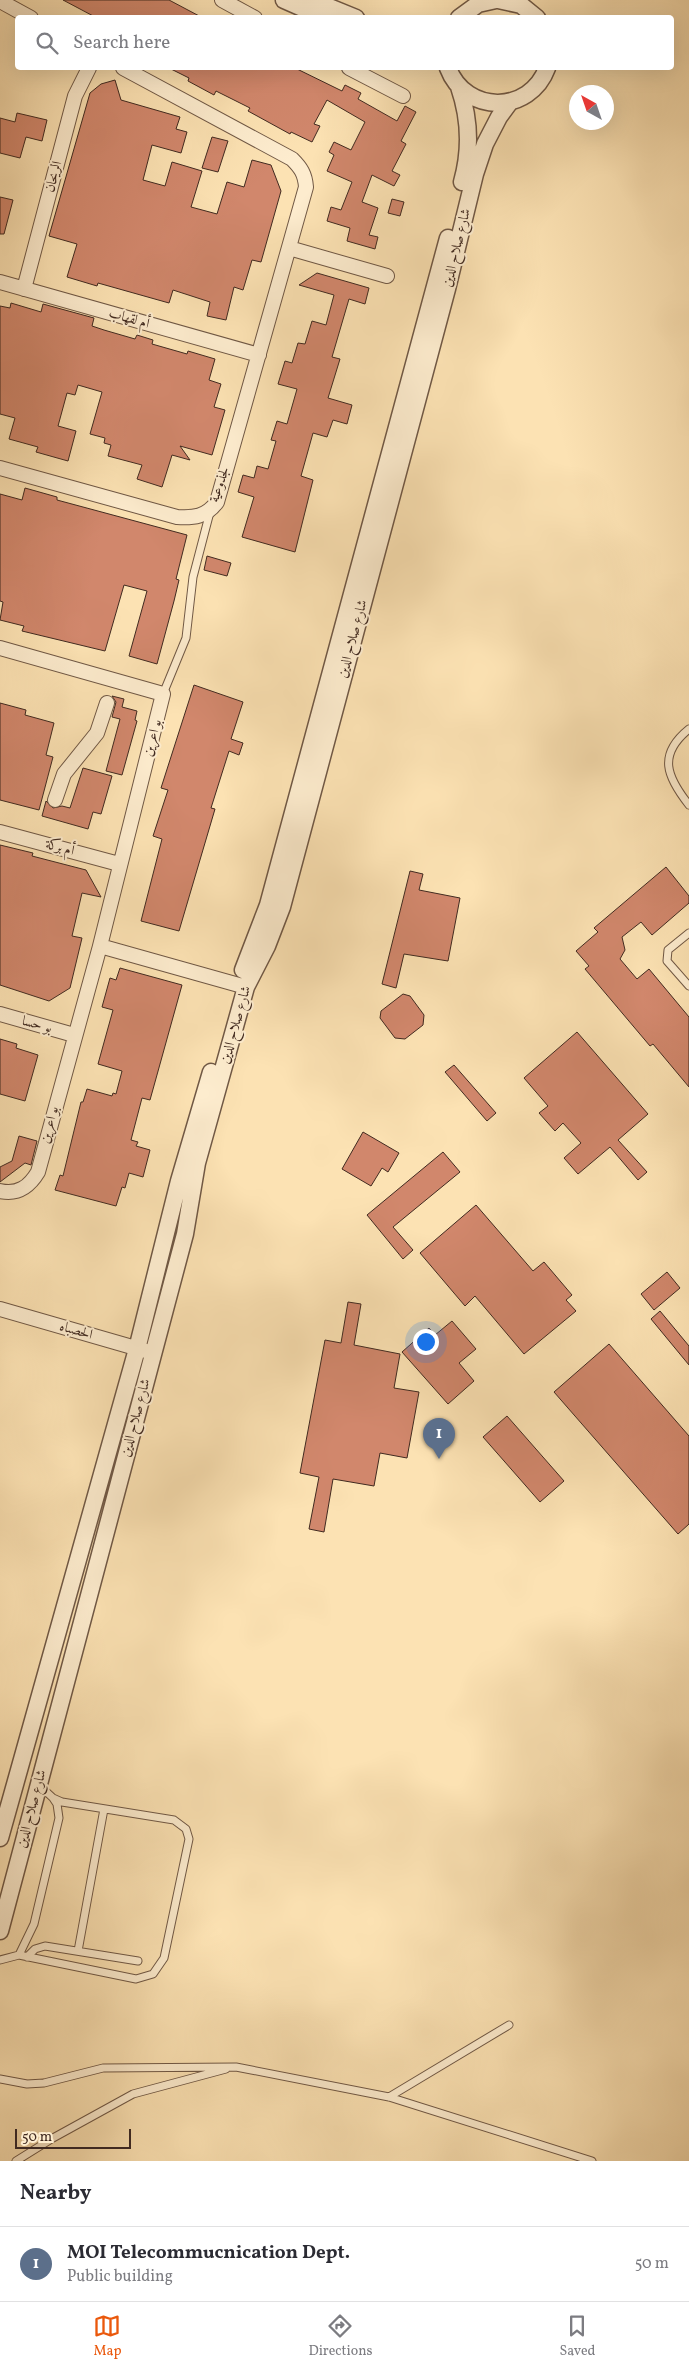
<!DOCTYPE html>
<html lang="en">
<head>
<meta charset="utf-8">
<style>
  :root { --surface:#fff; --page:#f7f7f7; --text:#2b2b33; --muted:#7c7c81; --line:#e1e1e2; --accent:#ea580c }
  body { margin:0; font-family:Vollkorn,Amiri,serif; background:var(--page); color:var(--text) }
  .compass { position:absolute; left:569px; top:85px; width:45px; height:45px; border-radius:50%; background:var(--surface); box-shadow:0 5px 20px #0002; rotate:320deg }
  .scale { position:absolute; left:15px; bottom:12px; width:116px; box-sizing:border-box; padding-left:5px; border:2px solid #412a20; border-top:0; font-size:14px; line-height:18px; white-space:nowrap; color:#412a20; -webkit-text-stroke:4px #fdecce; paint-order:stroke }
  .you { position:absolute; left:425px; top:1341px; width:18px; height:18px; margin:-12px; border:4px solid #fff; border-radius:50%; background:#1a73e8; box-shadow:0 0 0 8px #1a73e833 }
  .badge { display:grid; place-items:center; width:32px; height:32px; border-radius:50%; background:var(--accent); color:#fff; font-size:16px; font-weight:700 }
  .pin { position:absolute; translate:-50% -41px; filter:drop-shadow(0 1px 2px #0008) }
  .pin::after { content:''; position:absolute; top:26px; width:18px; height:15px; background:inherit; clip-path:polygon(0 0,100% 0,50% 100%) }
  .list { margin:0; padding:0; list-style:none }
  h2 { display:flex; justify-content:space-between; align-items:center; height:65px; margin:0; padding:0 20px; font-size:21px }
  h2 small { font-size:16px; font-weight:400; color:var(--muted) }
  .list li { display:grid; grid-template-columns:32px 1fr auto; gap:15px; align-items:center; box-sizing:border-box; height:75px; padding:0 20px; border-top:1px solid var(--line) }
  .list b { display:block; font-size:19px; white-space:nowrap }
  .list p { margin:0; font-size:16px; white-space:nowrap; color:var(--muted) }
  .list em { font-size:16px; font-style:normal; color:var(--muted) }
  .icon { flex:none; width:28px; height:28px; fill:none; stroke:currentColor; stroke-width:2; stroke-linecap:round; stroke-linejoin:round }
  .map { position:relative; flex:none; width:689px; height:2161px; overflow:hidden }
  .search { position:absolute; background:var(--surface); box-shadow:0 5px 20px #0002; left:15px; right:15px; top:15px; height:55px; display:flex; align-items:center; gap:12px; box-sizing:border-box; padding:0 18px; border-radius:5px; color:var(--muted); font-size:19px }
  .sheet { height:140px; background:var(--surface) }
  nav { display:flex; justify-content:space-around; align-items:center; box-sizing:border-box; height:70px; border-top:1px solid var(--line); background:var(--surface); font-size:14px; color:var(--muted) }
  nav a { display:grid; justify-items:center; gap:2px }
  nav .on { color:var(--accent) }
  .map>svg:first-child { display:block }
  .building { fill:#d1876c; stroke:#412a20 }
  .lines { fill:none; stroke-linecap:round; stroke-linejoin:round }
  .service-casing { stroke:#705845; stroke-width:9 }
  .minor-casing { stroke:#705845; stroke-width:16 }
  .tertiary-casing { stroke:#705845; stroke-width:19 }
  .service { stroke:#fdecce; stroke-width:7 }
  .minor { stroke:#fdecce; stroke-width:14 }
  .tertiary { stroke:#fdecce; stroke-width:16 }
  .labels { text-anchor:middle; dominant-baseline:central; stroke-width:4; stroke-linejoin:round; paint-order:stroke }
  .street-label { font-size:14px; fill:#412a20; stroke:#fdecce }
</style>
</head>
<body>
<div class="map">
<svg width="689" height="2161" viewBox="0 0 689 2161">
  <rect width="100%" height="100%" fill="#fce2b3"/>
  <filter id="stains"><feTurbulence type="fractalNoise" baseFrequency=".004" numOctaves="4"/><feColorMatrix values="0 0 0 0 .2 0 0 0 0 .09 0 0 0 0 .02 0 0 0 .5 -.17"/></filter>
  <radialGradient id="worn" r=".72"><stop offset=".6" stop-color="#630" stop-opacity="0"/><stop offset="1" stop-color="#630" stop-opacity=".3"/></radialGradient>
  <path class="building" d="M 63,0 L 169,0 L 203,18 L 97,18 Z
    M 169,68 L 295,68 L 342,91 L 345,85 L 361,93 L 358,99 L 397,121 L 405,106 L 416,112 L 401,141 L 406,144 L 392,171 L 400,175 L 394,186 L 372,175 L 362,202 L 378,208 L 369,235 L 378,237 L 375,249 L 347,241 L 350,228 L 327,221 L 331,207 L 341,210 L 352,182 L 327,171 L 334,155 L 329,152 L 334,142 L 351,150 L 365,122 L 327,100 L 314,124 L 320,126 L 312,142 L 291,132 L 290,134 L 248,111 L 250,108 L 216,91 L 214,95 L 188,81 L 189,78 Z
    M 115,80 L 121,100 L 180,117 L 176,129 L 187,132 L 181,153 L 152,145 L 143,180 L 165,186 L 172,162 L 202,171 L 191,207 L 217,214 L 227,182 L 244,187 L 252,160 L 271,165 L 281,191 L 261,262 L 252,260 L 243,290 L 234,287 L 226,320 L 207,316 L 210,302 L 173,290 L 169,303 L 98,283 L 97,286 L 67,277 L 77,244 L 49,236 L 90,93 L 101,84 Z
    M 17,113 L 47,120 L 42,141 L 26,137 L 20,158 L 0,153 L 0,118 L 15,122 Z
    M 212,137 L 228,141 L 218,172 L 202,168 Z
    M 0,197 L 13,200 L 4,234 L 0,234 Z
    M 392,199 L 404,202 L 400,216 L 388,213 Z
    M 317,273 L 369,288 L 365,304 L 349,299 L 332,357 L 340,359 L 328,398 L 352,405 L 347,424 L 333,420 L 327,437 L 313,433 L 301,476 L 313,480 L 295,552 L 242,537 L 254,497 L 238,492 L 243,475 L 254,478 L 257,466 L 268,469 L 276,441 L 271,440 L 277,421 L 287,424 L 297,389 L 278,384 L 285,361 L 292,363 L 298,343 L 305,344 L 312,321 L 326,325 L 334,295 L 299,285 Z
    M 11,303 L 41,312 L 43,304 L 94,318 L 92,326 L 104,330 L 135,339 L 137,335 L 153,340 L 152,344 L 187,354 L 188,351 L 215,359 L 209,380 L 221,384 L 214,407 L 225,410 L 212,455 L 180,446 L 190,460 L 172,455 L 162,487 L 137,479 L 142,465 L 108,456 L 111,445 L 104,443 L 105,438 L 90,434 L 102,392 L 78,385 L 75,395 L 67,393 L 58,426 L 76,431 L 68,461 L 36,452 L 38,447 L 9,439 L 15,418 L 0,414 L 0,306 L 10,308 Z
    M 25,488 L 57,497 L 57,500 L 187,535 L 176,579 L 179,580 L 174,601 L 157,664 L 129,656 L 147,591 L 124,585 L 105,651 L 22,631 L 24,626 L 0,620 L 3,602 L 0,601 L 0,494 L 22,500 Z
    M 207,556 L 231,563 L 227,576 L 204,570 Z
    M 194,685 L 243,702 L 231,739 L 243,743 L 239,755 L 229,751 L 211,808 L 215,809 L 179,931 L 141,921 L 162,839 L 153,836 L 168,790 L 161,788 Z
    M 112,696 L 124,699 L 122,707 L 137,711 L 135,720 L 137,721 L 122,775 L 106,771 L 120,719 L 112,717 L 116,702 Z
    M 0,703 L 26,710 L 25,715 L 54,723 L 46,755 L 53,757 L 39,810 L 0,800 Z
    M 83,768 L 112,776 L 101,814 L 93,812 L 88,829 L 42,816 L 46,801 L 53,808 L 62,806 L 70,808 Z
    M 0,845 L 33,853 L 32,856 L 86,870 L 101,897 L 82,893 L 72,936 L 82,938 L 70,988 L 49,1001 L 0,985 Z
    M 666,867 L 689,896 L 689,903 L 652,935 L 641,922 L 622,937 L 625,950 L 620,959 L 637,979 L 649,969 L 689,1017 L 689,1087 L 653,1044 L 650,1046 L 585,969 L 589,966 L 576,951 L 598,932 L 594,928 Z
    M 410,871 L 423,874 L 419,890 L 460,898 L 448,961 L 404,954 L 396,988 L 382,984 Z
    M 120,968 L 182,985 L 150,1100 L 142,1098 L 131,1140 L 138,1142 L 136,1146 L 150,1150 L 143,1177 L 129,1173 L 125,1188 L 122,1187 L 116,1206 L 55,1190 L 60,1175 L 63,1176 L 81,1102 L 83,1102 L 87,1089 L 112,1096 L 113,1093 L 116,1094 L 122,1071 L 98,1064 L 113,1010 L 102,1007 L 110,978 L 116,980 Z
    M 403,994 L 410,996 L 424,1015 L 423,1025 L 405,1039 L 395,1038 L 380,1018 L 381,1011 Z
    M 577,1032 L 648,1114 L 618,1140 L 647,1172 L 638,1180 L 610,1147 L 578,1174 L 564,1158 L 581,1143 L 563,1123 L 555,1131 L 539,1113 L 548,1106 L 524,1078 Z
    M 0,1039 L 17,1044 L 16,1048 L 38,1055 L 25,1101 L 0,1094 Z
    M 454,1065 L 496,1113 L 487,1121 L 445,1072 Z
    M 363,1132 L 399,1153 L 388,1172 L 382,1168 L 371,1186 L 342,1169 Z
    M 19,1136 L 37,1141 L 31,1165 L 25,1163 L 0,1182 L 0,1167 L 12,1161 Z
    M 443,1152 L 460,1172 L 393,1227 L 413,1250 L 403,1259 L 367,1215 Z
    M 476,1205 L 533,1271 L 544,1262 L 572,1295 L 566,1300 L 576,1311 L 524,1354 L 475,1296 L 465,1306 L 420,1253 Z
    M 667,1272 L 680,1288 L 654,1310 L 641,1294 Z
    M 348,1302 L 361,1304 L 354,1345 L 400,1354 L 394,1388 L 419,1392 L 407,1458 L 380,1453 L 374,1486 L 333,1479 L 324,1532 L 309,1529 L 319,1477 L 300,1473 L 325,1340 L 341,1343 Z
    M 660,1311 L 689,1346 L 689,1365 L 651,1319 Z
    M 452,1321 L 476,1349 L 459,1363 L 474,1381 L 448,1404 L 402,1352 L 429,1328 L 435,1335 Z
    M 609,1344 L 689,1436 L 689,1524 L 678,1534 L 554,1392 Z
    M 507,1416 L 564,1481 L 540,1502 L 483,1437 Z"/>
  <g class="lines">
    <defs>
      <path id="service" d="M 163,694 L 186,638 L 193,577 L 210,512
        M 689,729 C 657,755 667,777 689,805
        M 689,933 L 668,950 L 667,961 L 689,986
        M 78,1951 L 104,1809
        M 19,1955 L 34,1924 L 59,1818 L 57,1804 L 53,1798
        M 27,1957 L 35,1949 L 45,1946 L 138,1961
        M 0,1960 L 19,1955 L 136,1979 L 153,1974 L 164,1958 L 189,1839 L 186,1829 L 174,1820 L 62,1802 L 53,1798 L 40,1786
        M 0,2079 L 27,2084 L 44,2083 L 103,2068 L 236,2067 L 389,2097 L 592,2161
        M 389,2097 L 509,2025
        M 16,2161 L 53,2138 L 133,2094 L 226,2069"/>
      <path id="minor" d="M 222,0 L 255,18
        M 0,1 L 31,18
        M 349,68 L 403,96
        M 289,248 L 387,276
        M 0,282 L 259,355
        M 24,289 L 75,96 L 89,68
        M 0,468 L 177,517 C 194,518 206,517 217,502 L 306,187 C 305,174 301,168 292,159 L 123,68
        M 0,648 L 163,694 L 100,946 L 38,1172 C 29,1187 18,1195 0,1191
        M 55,800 L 64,774 L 97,733 L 107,703
        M 0,832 L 119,864
        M 100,946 L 246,987
        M 0,1014 L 74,1035
        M 0,1309 L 146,1351"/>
      <path id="tertiary" d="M 284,0 L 325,18
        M 312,0 L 356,18
        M 498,0 L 521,5 L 537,18
        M 459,18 L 478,4 L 496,0
        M 448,68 C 466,115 530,114 547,68
        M 459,87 C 470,119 471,150 462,182
        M 243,970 L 268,905 L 448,238
        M 0,1838 L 137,1349 L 179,1181 L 211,1072
        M 0,1931 L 185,1234 L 197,1163 L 246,987 L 267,946 L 282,907 L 447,289 L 475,174 L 485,144 L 499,117 L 510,102"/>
    </defs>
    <use href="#service" class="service-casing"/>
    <use href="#minor" class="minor-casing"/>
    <use href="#tertiary" class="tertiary-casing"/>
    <use href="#service" class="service"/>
    <use href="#minor" class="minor"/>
    <use href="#tertiary" class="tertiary"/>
  </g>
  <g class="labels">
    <g class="street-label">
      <text transform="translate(54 177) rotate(-75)">الريحان</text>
      <text transform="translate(457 248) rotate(-76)">شارع صلاح الدين</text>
      <text transform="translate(129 319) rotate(16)">أم لقهاب</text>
      <text transform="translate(220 485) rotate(-71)">لجذوعية</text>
      <text transform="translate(353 639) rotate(-75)">شارع صلاح الدين</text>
      <text transform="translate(153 738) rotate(-75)">بو اعرين</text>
      <text transform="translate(60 848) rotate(15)">أم بركة</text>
      <text transform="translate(37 1025) rotate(15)">بو حسا</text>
      <text transform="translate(236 1025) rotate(-74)">شارع صلاح الدين</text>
      <text transform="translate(50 1125) rotate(-75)">بو اعرين</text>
      <text transform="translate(76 1331) rotate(16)">الحصباه</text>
      <text transform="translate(136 1418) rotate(-75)">شارع صلاح الدين</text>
      <text transform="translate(32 1809) rotate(-75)">شارع صلاح الدين</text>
    </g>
  </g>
  <rect width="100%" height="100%" filter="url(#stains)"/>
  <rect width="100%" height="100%" fill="url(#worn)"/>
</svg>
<svg class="compass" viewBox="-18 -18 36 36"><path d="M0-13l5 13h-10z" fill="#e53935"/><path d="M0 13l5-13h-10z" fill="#7c7c81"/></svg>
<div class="scale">50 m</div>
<div class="you"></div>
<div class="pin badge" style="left:439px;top:1459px;background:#5c6f8a">1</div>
<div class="search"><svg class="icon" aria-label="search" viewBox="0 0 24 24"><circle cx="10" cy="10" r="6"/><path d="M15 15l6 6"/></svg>Search here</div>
</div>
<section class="sheet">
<h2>Nearby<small></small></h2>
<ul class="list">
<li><span class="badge" style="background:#5c6f8a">1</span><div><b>MOI Telecommucnication Dept.</b><p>Public building</p></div><em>50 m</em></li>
</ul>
</section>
<nav>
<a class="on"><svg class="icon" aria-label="map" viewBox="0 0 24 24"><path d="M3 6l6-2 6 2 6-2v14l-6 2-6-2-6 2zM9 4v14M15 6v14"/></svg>Map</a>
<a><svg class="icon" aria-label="directions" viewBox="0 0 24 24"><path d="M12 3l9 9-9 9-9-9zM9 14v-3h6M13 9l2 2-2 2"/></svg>Directions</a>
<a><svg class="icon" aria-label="saved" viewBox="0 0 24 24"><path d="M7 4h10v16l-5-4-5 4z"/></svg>Saved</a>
</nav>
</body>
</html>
